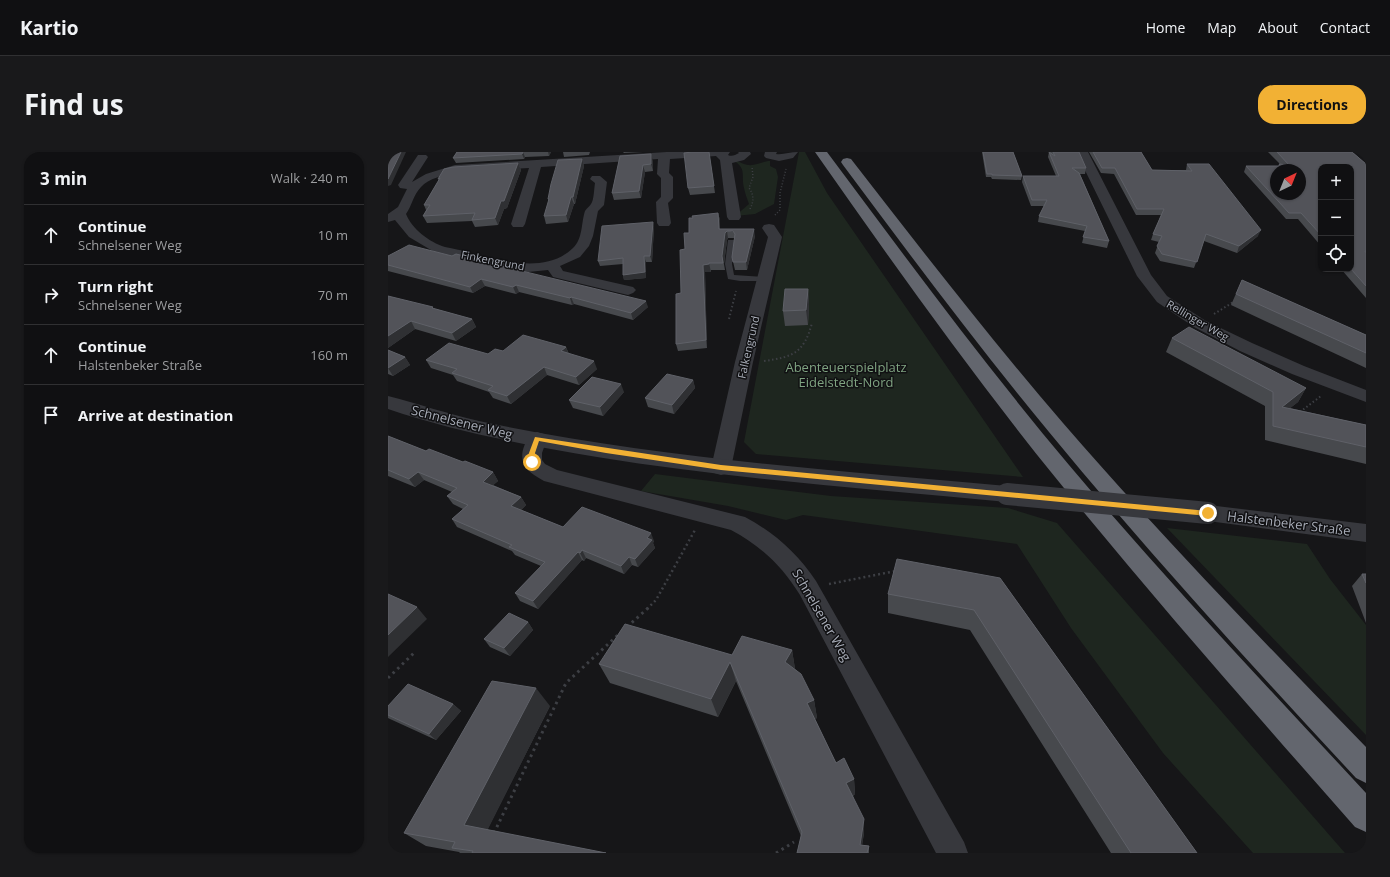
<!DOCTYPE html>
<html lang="en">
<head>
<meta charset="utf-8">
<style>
  :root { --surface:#101012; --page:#19191b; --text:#f1f3f6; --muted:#9c9d9f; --line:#303032; --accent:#f2b134 }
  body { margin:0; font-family:"Open Sans",sans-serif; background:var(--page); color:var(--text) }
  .controls { position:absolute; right:12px; top:12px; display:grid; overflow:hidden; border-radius:8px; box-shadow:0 1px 3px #0004 }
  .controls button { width:36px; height:36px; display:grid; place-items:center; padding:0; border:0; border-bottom:1px solid var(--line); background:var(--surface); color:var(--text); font:20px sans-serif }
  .compass { position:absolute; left:882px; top:12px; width:36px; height:36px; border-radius:50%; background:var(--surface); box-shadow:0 1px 3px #0004; rotate:43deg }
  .stop { position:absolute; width:12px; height:12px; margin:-9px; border:3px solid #f2b134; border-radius:50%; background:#fff }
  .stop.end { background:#f2b134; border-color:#fff; box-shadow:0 1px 4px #0008 }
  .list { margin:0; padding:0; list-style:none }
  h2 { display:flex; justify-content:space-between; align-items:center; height:52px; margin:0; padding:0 16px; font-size:17px }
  h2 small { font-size:13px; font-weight:400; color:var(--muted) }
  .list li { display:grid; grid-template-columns:26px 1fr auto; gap:12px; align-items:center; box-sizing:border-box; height:60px; padding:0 16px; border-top:1px solid var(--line) }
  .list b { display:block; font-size:15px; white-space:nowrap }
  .list p { margin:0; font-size:13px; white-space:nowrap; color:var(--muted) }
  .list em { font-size:13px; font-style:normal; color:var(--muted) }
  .icon { flex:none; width:22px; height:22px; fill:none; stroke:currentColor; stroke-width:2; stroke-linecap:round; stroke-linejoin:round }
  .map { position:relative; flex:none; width:978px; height:701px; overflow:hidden; border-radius:16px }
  header { display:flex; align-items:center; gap:24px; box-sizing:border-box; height:56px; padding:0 20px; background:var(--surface); border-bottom:1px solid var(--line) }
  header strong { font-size:19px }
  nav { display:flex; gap:22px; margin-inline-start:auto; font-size:14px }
  .intro { display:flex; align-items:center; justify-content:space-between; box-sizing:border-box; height:96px; padding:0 24px }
  h1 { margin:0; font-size:28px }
  .button { padding:10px 18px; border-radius:16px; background:var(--accent); color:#111; font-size:14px; font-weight:700 }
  main { display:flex; gap:24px; padding:0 24px }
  aside { flex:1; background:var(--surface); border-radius:16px; box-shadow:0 1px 3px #0004 }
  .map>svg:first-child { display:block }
  .green { fill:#1e261f }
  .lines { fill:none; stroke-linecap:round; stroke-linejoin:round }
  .path-far3 { stroke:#3d3f44; stroke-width:1.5; stroke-dasharray:1 2; stroke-linecap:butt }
  .path-far2 { stroke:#3d3f44; stroke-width:2; stroke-dasharray:1.5 2.5; stroke-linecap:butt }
  .path-far1 { stroke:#3d3f44; stroke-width:2.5; stroke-dasharray:2 3; stroke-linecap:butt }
  .path { stroke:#3d3f44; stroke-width:3; stroke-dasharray:2.5 4; stroke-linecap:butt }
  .service { fill:#37383d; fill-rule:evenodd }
  .minor { fill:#37383d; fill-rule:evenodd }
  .tertiary { fill:#37383d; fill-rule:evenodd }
  .motorway { fill:#63666e; fill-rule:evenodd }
  .tertiary-bridge { stroke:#37383d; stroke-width:22 }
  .wall { fill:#47494d }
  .shaded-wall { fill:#2f3033 }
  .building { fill:#525359; stroke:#5f6168; fill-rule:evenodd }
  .route { fill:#f2b134 }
  .labels { text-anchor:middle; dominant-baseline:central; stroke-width:3; stroke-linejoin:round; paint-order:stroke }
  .far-street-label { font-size:11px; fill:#a8adb8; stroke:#111113 }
  .park-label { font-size:13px; fill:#7fa381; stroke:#111113 }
  .street-label { font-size:13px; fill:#a8adb8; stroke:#111113 }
</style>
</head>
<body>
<header>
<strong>Kartio</strong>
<nav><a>Home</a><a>Map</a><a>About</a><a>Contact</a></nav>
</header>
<div class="intro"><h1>Find us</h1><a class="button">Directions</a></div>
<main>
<aside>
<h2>3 min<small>Walk · 240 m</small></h2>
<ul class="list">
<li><svg class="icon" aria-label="ahead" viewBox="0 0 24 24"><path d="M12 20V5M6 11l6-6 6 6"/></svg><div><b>Continue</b><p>Schnelsener Weg</p></div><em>10 m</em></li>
<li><svg class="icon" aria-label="right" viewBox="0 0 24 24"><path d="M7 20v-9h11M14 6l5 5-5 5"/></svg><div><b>Turn right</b><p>Schnelsener Weg</p></div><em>70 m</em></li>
<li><svg class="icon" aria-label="ahead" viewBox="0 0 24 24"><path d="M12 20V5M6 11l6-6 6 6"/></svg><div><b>Continue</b><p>Halstenbeker Straße</p></div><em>160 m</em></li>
<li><svg class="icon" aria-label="arrive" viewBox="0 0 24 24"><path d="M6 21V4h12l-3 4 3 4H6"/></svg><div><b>Arrive at destination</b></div></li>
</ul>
</aside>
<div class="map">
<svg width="978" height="701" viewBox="0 0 978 701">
  <rect width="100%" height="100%" fill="#161618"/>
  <path class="green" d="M 411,0 L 417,0 L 439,41 L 635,325 L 368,302 L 356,290 Z
    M 345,8 C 351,9 354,12 360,13 C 368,14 375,9 382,9 L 382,14 L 388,17 L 390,25 L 386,52 L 367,62 L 347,64 L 361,52 C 359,47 357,41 356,36 C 353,22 359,17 345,8 Z
    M 267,322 L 443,344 L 620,356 L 669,371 L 957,701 L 865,701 L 775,601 L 683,476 L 629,392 L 415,363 L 398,368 L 340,354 L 253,339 Z
    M 779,376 L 919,392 L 942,427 L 978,473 L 978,583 Z"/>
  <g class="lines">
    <path class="path-far3" d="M 362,57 C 366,49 366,43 361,36 L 365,25 L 364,15
      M 387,63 L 392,58 L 392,41 L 398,17"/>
    <path class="path-far2" d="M 826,162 L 847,149
      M 341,167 L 348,139
      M 376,209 C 405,205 416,201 424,171
      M 912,260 L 933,244"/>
    <path class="path-far1" d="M 441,432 L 508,419
      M 259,457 L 268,448 L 307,378"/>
    <path class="path" d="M 239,475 L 260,456
      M 0,526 L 28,499
      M 106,681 L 178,531 L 231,482
      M 388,701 L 406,690"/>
    <path class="service" d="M 340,88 L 346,88 L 347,90 L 344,112 L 346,123 L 376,125 L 379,125 L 379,129 L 352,129 L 340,127 L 337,112 Z"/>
    <path class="minor" d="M 279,0 L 342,0 L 340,3 C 344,5 347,3 351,1 L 350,0 L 362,0 L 363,2 L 356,8 L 344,11 L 353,65 L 351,68 L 341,68 L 339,65 L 332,8 L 328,4 L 282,7 L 281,21 L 285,25 L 285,46 L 280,51 L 283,71 L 281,74 L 271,74 L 269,71 L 268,50 L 273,45 L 273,26 L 269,22 L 270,7 L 153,15 L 137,72 L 135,75 L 125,75 L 123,72 L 141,16 C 113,18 52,15 33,35 C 25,43 24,54 18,62 C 24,77 41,90 57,95 C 65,97 75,98 83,101 C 115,109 158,122 185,96 C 195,87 193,71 197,59 C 199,56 201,55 203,52 C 206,48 206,37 207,31 L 202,27 L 204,24 L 212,24 L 219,30 L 216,53 L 210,59 L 205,84 L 201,94 L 192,105 L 172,114 L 175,119 L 245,135 L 248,138 L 245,141 L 240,143 L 165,125 L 160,118 L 140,120 L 122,119 L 48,101 L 21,85 L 7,68 L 0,70 L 0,62 L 10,55 L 19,37 L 12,36 L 10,33 L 30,3 L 38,3 L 40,5 L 24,30 L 38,22 L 67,13 Z
      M 377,0 L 389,0 L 388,2 C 395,3 402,0 410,0 L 405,6 L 391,9 L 378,6 L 376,4 Z
      M 688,0 L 700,0 L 763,123 L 779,144 L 818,169 L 864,191 L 916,214 L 978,238 L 978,250 L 904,222 L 852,199 L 806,175 L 769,150 L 749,124 Z
      M 381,72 L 386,73 L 394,85 L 365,210 L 343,316 L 340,321 L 333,323 L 326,321 L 323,316 L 347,210 L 380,85 L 374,76 L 376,73 Z
      M 149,280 L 156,282 L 159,287 L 154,301 L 154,308 L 157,312 L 169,318 L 357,365 C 387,381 409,401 428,429 L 576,690 L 580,701 L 548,701 L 412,443 C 394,414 373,394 343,378 L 156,329 C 133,317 128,306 142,282 Z"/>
    <path class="tertiary" d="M 0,244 C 31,252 60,262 91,269 C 265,306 442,318 619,334 L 627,336 L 630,342 L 627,348 L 619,350 C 482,337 345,327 209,305 C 138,293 68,280 0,257 Z
      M 820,353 L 978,372 L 978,390 L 820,369 L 812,367 L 809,361 L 812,355 Z"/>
    <path class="motorway" d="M 427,0 L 439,0 C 518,106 596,212 681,313 C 776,426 878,533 978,641 L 978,680 L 967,675 C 866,560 764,445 667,325 C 582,220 504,110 427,0 Z
      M 459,6 L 463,7 C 532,96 601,185 675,271 C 772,383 875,489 978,595 L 978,631 L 968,626 C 863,513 759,399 661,280 C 589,193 522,103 455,13 L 453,10 L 455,7 Z"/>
    <path class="tertiary-bridge" d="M 619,342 L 820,361"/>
  </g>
  <path class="wall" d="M 69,0 L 163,0 L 161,4 L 137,5 L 136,7 L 68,11 L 65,6 Z
    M 175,0 L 202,0 L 201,3 L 176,5 Z
    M 235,0 L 255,0 L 236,1 Z
    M 321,0 L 327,41 L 302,43 L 300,36 Z
    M 594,0 L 625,0 L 634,24 L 633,28 L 604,27 L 603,25 L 598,25 Z
    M 661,0 L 662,1 L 662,0 L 691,0 L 698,16 L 697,22 L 692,22 L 721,89 L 719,96 L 694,91 L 697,79 L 650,70 L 651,64 L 656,54 L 643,54 L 634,30 L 635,24 L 668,24 L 660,5 Z
    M 701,0 L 753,0 L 764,18 L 798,18 L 799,12 L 870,84 L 849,101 L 816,89 L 806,116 L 772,109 L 767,101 L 771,90 L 763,88 L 765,82 L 773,63 L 748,63 L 726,22 L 713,21 Z
    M 880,0 L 964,0 L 978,12 L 978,146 L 953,117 L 963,117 L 933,15 L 933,94 L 910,67 L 898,67 L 856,20 L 858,14 L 890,14 L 891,12 L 892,12 Z
    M 970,0 L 978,0 L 978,8 Z
    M 232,4 L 265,9 L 265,19 L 257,20 L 253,46 L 226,48 L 224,41 Z
    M 194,7 L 196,14 L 187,52 L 186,52 L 180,70 L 158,72 L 156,64 L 161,50 L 160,47 Z
    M 130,11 L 133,18 L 119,56 L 116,57 L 110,73 L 87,75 L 84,69 L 39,71 L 35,64 L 38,58 L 36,53 L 51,28 L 50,27 Z
    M 330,61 L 332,68 L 332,77 L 367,84 L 359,118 L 347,118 L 344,105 L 347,87 L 346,86 L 340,86 L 339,88 L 336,112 L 337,118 L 323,118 L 323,120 L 317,120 L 319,196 L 290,199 L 288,192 L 293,141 L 297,97 L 301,81 Z
    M 266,75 L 264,110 L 258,110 L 258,126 L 236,128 L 235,123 L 235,112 L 212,114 L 210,109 Z
    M 0,104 L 64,104 L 110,114 L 260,155 L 245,168 L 186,152 L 184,153 L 131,140 L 128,142 L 97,134 L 85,141 L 0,119 Z
    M 854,128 L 978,183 L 978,216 L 843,153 Z
    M 420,137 L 421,152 L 420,173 L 397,174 L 395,159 Z
    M 0,144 L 84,167 L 88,175 L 68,189 L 27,177 L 0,196 Z
    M 784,186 L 918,236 L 910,250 L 902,256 L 978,273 L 978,312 L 877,288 L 877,254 L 778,200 Z
    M 178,195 L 181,202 L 209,217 L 191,233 L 159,223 L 123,252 L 105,246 L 101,240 L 69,229 L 65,223 L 43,216 L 38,208 L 100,202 L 115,199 Z
    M 0,198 L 17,205 L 22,213 L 5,224 L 0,222 Z
    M 305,228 L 307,236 L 286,262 L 260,255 L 257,246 Z
    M 236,240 L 215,264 L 185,256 L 181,248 Z
    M 0,284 L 38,299 L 105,320 L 110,329 L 105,333 L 133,345 L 138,353 L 133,358 L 175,375 L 266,389 L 265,391 L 267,396 L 250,415 L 244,413 L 236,422 L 198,406 L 196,409 L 194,408 L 150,457 L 132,449 L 127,441 L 153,414 L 127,403 L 124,399 L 69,375 L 64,367 L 75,357 L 65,352 L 59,344 L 64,340 L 36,328 L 27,335 L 0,324 Z
    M 974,422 L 978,422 L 978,471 L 964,434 Z
    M 612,426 L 809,701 L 723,701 L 582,478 L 500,461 L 500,442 Z
    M 140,470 L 145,478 L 122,504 L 102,495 L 96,487 Z
    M 404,498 L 407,517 L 426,548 L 429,566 L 427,567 L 448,611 L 466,627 L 467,642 L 465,644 L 476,681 L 474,693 L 481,694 L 481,701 L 409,701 L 413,684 L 348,529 L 330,565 L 222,531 L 211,512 L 344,503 Z
    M 65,552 L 73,559 L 48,588 L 2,567 L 0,566 L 0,554 Z
    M 162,554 L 99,678 L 218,701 L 72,701 L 71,700 L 38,694 L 16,681 Z"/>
  <path class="shaded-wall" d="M 13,0 L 18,0 L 3,33 L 0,34 L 0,27 Z
    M 135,0 L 137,5 L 136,7 L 134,2 Z
    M 160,0 L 163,0 L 161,4 Z
    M 263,2 L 265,9 L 265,19 L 263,12 Z
    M 194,7 L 196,14 L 187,52 L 185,45 Z
    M 130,11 L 133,18 L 119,56 L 116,57 L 110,73 L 107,66 L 113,49 Z
    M 255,13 L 257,20 L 253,46 L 251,39 Z
    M 183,45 L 186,52 L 180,70 L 178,63 Z
    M 330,61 L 332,68 L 332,84 L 331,77 Z
    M 265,70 L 266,75 L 264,110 L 262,104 Z
    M 366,77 L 367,84 L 359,118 L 358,110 Z
    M 873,78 L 870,84 L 849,101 L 851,94 Z
    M 339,79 L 340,86 L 339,88 L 336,112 L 334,104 L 337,81 Z
    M 256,104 L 258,110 L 258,126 L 236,128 L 235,123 Z
    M 321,111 L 323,120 L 317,120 L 319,196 L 318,188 L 315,113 Z
    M 93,127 L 97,134 L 85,141 L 82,135 Z
    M 128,133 L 131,140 L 128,142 L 125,135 Z
    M 420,137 L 421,152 L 420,173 L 418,158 Z
    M 183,145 L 186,152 L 184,153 L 182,146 Z
    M 258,149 L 260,155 L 245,168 L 243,161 Z
    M 84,167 L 88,175 L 68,189 L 64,181 Z
    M 23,169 L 27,177 L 0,196 L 0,184 Z
    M 178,195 L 181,203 L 173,199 Z
    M 17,205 L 22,213 L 5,224 L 0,216 Z
    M 206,209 L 209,217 L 191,233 L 188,225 Z
    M 156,215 L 159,223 L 123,252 L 119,244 Z
    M 305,228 L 307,236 L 286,262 L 284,253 Z
    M 233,232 L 236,240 L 215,264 L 212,255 Z
    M 918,236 L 910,250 L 886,269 L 894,255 Z
    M 30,320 L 36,328 L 27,335 L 21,327 Z
    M 105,320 L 110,329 L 100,338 L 95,330 Z
    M 133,345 L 138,353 L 128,362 L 123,354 Z
    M 263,381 L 266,389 L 265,391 L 267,396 L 250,415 L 247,407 L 259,386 Z
    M 194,398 L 198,406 L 196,409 L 192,401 Z
    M 190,400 L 194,408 L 150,457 L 145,449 Z
    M 241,405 L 244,413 L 236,422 L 233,414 Z
    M 29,455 L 39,467 L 0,505 L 0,483 Z
    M 140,470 L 145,478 L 122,504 L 116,496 Z
    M 404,498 L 407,517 L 401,529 L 397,510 Z
    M 342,510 L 348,529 L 330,565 L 323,547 Z
    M 148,536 L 162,554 L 95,687 L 76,673 Z
    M 426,548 L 429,566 L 422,569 L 419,551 Z
    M 65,552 L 73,559 L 48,588 L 41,582 Z
    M 466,627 L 467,642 L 460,646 L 458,631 Z
    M 476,667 L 476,681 L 473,701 L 472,693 Z"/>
  <path class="building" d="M 0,0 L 13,0 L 0,27 Z
    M 69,0 L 135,0 L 134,2 L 65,6 Z
    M 304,0 L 321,0 L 326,34 L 300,36 L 296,1 Z
    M 595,0 L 625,0 L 634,24 L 604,23 L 604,22 L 599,22 Z
    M 661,0 L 667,4 L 665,0 L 691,0 L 698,16 L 684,16 L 691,21 L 721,89 L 695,85 L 699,74 L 651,64 L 659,48 L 644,48 L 635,24 L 671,24 Z
    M 705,0 L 753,0 L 764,18 L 804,19 L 799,12 L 821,12 L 873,78 L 851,94 L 818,82 L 809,110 L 774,102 L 769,94 L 774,84 L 765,82 L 776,57 L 749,57 L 727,16 L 714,16 Z
    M 889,0 L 964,0 L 978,12 L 978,99 L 977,99 L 978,101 L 978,134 L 963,117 L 963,15 L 933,15 L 933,83 L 913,61 L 901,61 L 858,14 L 893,14 L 891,12 L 901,13 ZM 888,18 L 912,18 L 912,42 L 888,42 Z
    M 263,2 L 263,12 L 255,13 L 251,39 L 224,41 L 232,4 Z
    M 194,7 L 185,45 L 183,45 L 178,63 L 156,64 L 161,47 L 160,47 L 163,32 L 170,8 Z
    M 130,11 L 116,49 L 113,49 L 107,66 L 84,68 L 87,61 L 35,64 L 42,53 L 36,53 L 52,26 L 50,27 L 56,17 L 65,15 Z
    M 330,61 L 331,77 L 366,77 L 358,110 L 345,110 L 344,105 L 347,82 L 345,79 L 339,79 L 337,81 L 334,104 L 335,111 L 321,111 L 321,112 L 315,113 L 318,188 L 288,192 L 288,142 L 293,141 L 292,98 L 297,97 L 296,81 L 301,81 L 301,66 L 305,66 L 304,64 Z
    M 265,70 L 262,104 L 256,104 L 257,120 L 235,123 L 235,106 L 210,109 L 214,74 Z
    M 21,93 L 64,104 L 68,102 L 109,112 L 109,113 L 258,149 L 243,161 L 183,145 L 182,146 L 128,133 L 125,135 L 93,127 L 82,135 L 0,113 L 0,104 Z
    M 854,128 L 978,183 L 978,201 L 848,142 Z
    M 397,137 L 420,137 L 418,158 L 395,159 Z
    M 0,144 L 45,155 L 44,156 L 84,167 L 64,181 L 23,169 L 0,184 Z
    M 801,175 L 918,236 L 894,255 L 978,273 L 978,295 L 885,274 L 885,240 L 784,186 Z
    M 135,183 L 178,195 L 173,199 L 206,209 L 188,225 L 156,215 L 119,244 L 100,238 L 105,234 L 64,221 L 69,217 L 38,208 L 61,191 L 100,202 L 107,197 L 115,199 Z
    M 0,198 L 17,205 L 0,216 Z
    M 279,222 L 305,228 L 284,253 L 257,246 Z
    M 204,225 L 233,232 L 212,255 L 181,248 Z
    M 0,284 L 38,299 L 41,297 L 75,310 L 77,309 L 105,320 L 95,330 L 133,345 L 123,354 L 175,375 L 194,355 L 263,381 L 259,386 L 264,388 L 247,407 L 241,405 L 233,414 L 194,398 L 192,401 L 190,400 L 145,449 L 127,441 L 157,410 L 121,395 L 124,393 L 64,367 L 80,353 L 59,344 L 69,336 L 30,320 L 21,327 L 0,318 Z
    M 509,407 L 612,426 L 809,701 L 743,701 L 586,458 L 500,442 Z
    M 974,422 L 978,422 L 978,431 Z
    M 0,442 L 29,455 L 0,483 Z
    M 121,461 L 140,470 L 116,496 L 96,487 Z
    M 237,472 L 344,503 L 354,484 L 404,498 L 397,510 L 413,522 L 426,548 L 419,551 L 448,611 L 456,606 L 466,627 L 458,631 L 476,667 L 472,693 L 481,694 L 479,701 L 409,701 L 414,680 L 342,510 L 323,547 L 211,512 Z
    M 104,529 L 148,536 L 76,673 L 218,701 L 84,701 L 85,699 L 64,696 L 67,690 L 16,681 Z
    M 20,532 L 65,552 L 41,582 L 0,563 L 0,554 Z"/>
  <path class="route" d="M 147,285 L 333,313 L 820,359 L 823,361 L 820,364 L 333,318 L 218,301 L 151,289 L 147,301 L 147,310 L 144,312 L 140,310 L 141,301 Z"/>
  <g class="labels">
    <g class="far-street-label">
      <text transform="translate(105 108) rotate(11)">Finkengrund</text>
      <text transform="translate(810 168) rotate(30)">Rellinger Weg</text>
      <text transform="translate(360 195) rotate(-77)">Falkengrund</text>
    </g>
    <g class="park-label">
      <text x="458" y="215">Abenteuerspielplatz<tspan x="458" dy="15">Eidelstedt-Nord</tspan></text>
    </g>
    <g class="street-label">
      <text transform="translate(74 270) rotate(14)">Schnelsener Weg</text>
      <text transform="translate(901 371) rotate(7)">Halstenbeker Straße</text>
      <text transform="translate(434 463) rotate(60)">Schnelsener Weg</text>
    </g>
  </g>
</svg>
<div class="controls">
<button>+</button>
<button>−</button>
<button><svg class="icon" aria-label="locate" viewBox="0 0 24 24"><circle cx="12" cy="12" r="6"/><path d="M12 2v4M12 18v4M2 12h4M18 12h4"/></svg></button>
</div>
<svg class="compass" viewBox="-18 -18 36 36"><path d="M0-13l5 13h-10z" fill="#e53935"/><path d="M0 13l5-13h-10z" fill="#9c9d9f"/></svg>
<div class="stop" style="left:144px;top:310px"></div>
<div class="stop end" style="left:820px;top:361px"></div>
</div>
</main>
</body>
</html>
